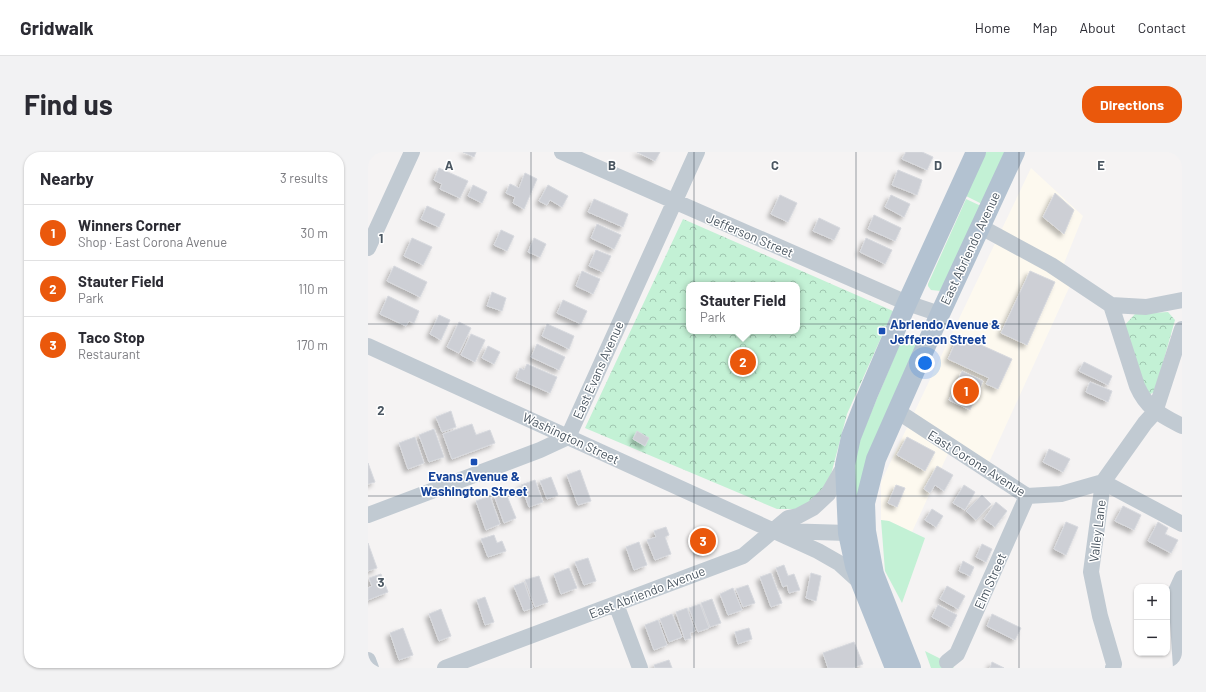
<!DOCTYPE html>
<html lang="en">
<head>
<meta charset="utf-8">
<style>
  :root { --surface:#fff; --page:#f2f2f3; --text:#2b2b33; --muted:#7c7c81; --line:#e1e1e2; --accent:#ea580c }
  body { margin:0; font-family:Barlow,sans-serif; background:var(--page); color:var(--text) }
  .controls { position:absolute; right:12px; bottom:12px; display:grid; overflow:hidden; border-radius:8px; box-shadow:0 1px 3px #0004 }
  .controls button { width:36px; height:36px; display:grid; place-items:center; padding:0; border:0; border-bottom:1px solid var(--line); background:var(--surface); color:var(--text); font:20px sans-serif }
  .you { position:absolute; left:557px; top:211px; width:14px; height:14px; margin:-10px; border:3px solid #fff; border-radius:50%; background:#1a73e8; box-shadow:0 0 0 6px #1a73e833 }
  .badge { display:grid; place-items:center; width:26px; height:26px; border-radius:50%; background:var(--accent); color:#fff; font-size:13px; font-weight:700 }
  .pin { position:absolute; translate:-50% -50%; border:2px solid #fff; box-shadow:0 1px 4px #0006 }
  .popup { position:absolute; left:318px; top:130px; width:114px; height:52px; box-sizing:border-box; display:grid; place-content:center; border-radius:8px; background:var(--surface); filter:drop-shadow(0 1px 3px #0005); font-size:13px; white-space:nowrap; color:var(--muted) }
  .popup b { font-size:15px; color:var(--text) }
  .popup::after { content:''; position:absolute; left:50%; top:100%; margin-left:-8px; border:8px solid transparent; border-top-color:var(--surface) }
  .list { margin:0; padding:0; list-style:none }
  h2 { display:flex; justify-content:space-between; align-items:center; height:52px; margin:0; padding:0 16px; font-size:17px }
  h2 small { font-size:13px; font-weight:400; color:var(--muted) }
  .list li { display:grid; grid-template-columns:26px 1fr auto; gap:12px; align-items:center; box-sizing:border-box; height:56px; padding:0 16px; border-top:1px solid var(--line) }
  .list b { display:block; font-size:15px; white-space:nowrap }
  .list p { margin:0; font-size:13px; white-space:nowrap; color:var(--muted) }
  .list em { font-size:13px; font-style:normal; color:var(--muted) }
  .map { position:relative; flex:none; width:814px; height:516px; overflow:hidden; border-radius:16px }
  header { display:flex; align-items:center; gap:24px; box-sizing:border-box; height:56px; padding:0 20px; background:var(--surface); border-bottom:1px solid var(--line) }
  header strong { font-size:19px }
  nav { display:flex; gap:22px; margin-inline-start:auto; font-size:14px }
  .intro { display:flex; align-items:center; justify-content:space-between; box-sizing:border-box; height:96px; padding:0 24px }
  h1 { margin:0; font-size:28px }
  .button { padding:10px 18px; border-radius:16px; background:var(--accent); color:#fff; font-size:14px; font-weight:700 }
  main { display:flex; gap:24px; padding:0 24px }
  aside { flex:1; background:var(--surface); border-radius:16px; box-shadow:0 1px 3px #0004 }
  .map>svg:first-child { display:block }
  .commercial { fill:#fdf9ef }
  .grass { fill:#c3f1d5 }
  .park { fill:url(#park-crowns); fill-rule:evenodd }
  .building { fill:#cdcfd5; stroke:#d7d9de; filter:url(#shadow) }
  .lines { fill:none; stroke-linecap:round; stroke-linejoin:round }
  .minor { stroke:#c1cad2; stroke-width:16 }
  .major { stroke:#b3c2d1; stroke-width:20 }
  .grid { fill:none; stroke:#4a5661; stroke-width:1; stroke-opacity:0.55 }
  .transit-dot { fill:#1a4fb4; stroke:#fff; stroke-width:1.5 }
  .labels { text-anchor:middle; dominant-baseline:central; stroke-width:3; stroke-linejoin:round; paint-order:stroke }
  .street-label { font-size:13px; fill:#4a5661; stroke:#fff }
  .transit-label { font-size:13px; font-weight:bold; fill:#164399; stroke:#fff; text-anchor:start }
  .grid-label { font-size:13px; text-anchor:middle; font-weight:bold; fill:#4a5661; stroke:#fff; stroke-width:3; stroke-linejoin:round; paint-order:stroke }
</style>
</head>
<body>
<header>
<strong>Gridwalk</strong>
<nav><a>Home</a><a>Map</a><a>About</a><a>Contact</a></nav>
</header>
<div class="intro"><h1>Find us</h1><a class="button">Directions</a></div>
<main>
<aside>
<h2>Nearby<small>3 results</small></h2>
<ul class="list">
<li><span class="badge">1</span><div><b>Winners Corner</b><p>Shop · East Corona Avenue</p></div><em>30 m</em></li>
<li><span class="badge">2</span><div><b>Stauter Field</b><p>Park</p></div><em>110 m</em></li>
<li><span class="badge">3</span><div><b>Taco Stop</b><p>Restaurant</p></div><em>170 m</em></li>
</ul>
</aside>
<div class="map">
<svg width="814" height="516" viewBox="0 0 814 516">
  <defs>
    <pattern id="park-crowns" width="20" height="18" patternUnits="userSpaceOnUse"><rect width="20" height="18" fill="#c3f1d5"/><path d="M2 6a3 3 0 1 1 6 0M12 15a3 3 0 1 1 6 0" fill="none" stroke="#a0c6b0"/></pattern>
    <filter id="shadow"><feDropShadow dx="-3.5" dy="3.5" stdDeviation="2" flood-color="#0004"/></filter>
  </defs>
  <rect width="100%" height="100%" fill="#f5f3f3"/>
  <path class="commercial" d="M 663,16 L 715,64 L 693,119 L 705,127 L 618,317 L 583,295 L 544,380 L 521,369 L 513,368 L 513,330 Z"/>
  <path class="grass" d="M 618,0 L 638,0 L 614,52 L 598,44 Z
    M 598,47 L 613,54 L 573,139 L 563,138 L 560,134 L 560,132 Z
    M 539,183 L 548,187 L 550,190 L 489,351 L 485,321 L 490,292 L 535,184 Z
    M 513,368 L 521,369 L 557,386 L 534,451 L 517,419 Z
    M 557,499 L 579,510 L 586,516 L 563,516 Z"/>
  <path class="park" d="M 315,67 L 525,159 L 479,262 L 460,334 L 432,357 L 409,357 L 217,276 ZM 321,133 L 429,133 L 429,179 L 321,179 Z
    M 800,160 L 807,168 L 787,239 L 780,244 L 756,174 L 767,162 Z"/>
  <path class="building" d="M 95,0 L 108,0 L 106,5 Z
    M 269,0 L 292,0 L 287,9 Z
    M 538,0 L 554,0 L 565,5 L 559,18 L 534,7 Z
    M 71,16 L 100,29 L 92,46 L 72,37 L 74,32 L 66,28 Z
    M 530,18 L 554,28 L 549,43 L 524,33 Z
    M 157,21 L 169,27 L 156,57 L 145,51 L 147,45 L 138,41 L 142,32 L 151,36 Z
    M 105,33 L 119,40 L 114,51 L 100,44 Z
    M 180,33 L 200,44 L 194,55 L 182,48 L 179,53 L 171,49 Z
    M 687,41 L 706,58 L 696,82 L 675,65 Z
    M 412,43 L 429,51 L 420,70 L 403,62 Z
    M 523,43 L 542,52 L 536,65 L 517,55 Z
    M 226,47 L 260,62 L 255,75 L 220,60 Z
    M 59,54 L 77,62 L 71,75 L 53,67 Z
    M 506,63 L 533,76 L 527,89 L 500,77 Z
    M 451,66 L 472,76 L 466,88 L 445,79 Z
    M 229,72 L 253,83 L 246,97 L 223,86 Z
    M 133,78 L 146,84 L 139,99 L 126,93 Z
    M 44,86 L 64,95 L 55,113 L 36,104 Z
    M 166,86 L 178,92 L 172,105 L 160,100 Z
    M 498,86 L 524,98 L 517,112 L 492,100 Z
    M 228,98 L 243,104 L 235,120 L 221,114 Z
    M 26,114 L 59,130 L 52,145 L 19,129 Z
    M 214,119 L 232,127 L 225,142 L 208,134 Z
    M 662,119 L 687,130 L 659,193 L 633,181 Z
    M 124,140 L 138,146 L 134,159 L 119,154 Z
    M 20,144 L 51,159 L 46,171 L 41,169 L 38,174 L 12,162 Z
    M 195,148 L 219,159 L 213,172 L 189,161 Z
    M 71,163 L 82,168 L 73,188 L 62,182 Z
    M 91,170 L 103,176 L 91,201 L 79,195 Z
    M 179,172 L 206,184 L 201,197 L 174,184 Z
    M 103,182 L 117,188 L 107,210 L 93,203 Z
    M 591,183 L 644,207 L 630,237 L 618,232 L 621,226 L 580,207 Z
    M 169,192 L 197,205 L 191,218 L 163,205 Z
    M 120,194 L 132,200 L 126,212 L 114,206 Z
    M 716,210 L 744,224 L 740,233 L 711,219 Z
    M 159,212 L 189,225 L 182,241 L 148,226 L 152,216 L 156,218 Z
    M 594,219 L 615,229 L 602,258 L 581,248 Z
    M 722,230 L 744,239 L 740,250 L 718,240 Z
    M 83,259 L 88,275 L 74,280 L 68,265 Z
    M 104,272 L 108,283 L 122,278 L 127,291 L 84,307 L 75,282 Z
    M 66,277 L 76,305 L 61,310 L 51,283 Z
    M 269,279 L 281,286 L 277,294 L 265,287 Z
    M 47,285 L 56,311 L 40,317 L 31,291 Z
    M 539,285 L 567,300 L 557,319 L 529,303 Z
    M 681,297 L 702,307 L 695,320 L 675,310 Z
    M 0,311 L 7,330 L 0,332 Z
    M 569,314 L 585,323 L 576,339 L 567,333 L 562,341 L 556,337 Z
    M 212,318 L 223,349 L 210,353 L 199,323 Z
    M 183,325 L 190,343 L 179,347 L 172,329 Z
    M 167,328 L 175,350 L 161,355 L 153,333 Z
    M 528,333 L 537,336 L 529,355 L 520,351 Z
    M 596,333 L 607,340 L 597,358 L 585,351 Z
    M 137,339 L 148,366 L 136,371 L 126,343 Z
    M 614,343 L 623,352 L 608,368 L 598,359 Z
    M 122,344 L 132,372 L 118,378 L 108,349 Z
    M 628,350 L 639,359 L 627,375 L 616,367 Z
    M 755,354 L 773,363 L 766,378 L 747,369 Z
    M 564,357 L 575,364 L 568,375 L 557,368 Z
    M 698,370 L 710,375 L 698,403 L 686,397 Z
    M 790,370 L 800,376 L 797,382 L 810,388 L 803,401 L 780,389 Z
    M 298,375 L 301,383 L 297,385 L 303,402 L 287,408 L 279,388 L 288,385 L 286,379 Z
    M 339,378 L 346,396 L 331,401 L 324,383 Z
    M 126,383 L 129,391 L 134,389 L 138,399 L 120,405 L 113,387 Z
    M 271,390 L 279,413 L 266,418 L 258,395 Z
    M 0,391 L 9,416 L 0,419 Z
    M 614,392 L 624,397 L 618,410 L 608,405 Z
    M 220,406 L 228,429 L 216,433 L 207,410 Z
    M 595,409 L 606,415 L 602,424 L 591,419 Z
    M 416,413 L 420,424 L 426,422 L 432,438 L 421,441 L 419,433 L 415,435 L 408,416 Z
    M 201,416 L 209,436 L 193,442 L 186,422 Z
    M 403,421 L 414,451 L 403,455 L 392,425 Z
    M 443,421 L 453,424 L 448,449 L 438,446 Z
    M 13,422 L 20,440 L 0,448 L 0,436 L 4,434 L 1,426 Z
    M 171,424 L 180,450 L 167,455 L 157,428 Z
    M 156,430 L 165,456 L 156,459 L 146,434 Z
    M 380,433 L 387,451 L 375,455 L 368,437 Z
    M 579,434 L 597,444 L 590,457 L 572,447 Z
    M 365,436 L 374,458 L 360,463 L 352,442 Z
    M 117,445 L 126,470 L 117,473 L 109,448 Z
    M 344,447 L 353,471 L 342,475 L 333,451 Z
    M 332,452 L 341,476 L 330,480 L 321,456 Z
    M 570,453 L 589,463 L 583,475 L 564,465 Z
    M 319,456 L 327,479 L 322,481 L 323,486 L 317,488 L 308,460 Z
    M 73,457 L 83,484 L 71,489 L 61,462 Z
    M 304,462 L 314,485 L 301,490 L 292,467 Z
    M 624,462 L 653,476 L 647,488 L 619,474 Z
    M 290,468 L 299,493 L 286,498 L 277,473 Z
    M 35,476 L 45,503 L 31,508 L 22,481 Z
    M 381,476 L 384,487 L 370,492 L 367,480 Z
    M 486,490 L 495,512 L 485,516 L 460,516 L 455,501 Z
    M 301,508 L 304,516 L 287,516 L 286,513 Z
    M 624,510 L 636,516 L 622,516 Z"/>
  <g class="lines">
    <path class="minor" d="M 194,0 L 539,151 L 572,162
      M 613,75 L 683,113 L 743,153 L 778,155 L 814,148
      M 0,96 L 44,0
      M 743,153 L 769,234 C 779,257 793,263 814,274
      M 0,194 L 450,399 L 471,411 L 493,431
      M 529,259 L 659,344 L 693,342 L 735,330 L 777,271 L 787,260 L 814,177
      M 0,363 L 172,298 L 200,285 L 329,0
      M 413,379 L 480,381 L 491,379
      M 248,452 L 272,516
      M 0,508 L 3,516
      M 579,510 L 589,502 L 659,344
      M 77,516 L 375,404 L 420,366 L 430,364 L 445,356 L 460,342 L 477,313
      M 745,516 L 746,512 L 732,464 L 723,420 L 735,330 L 814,372
      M 813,516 L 808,439 L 814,426"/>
    <path class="major" d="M 527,516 L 493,431 L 487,414 L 480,381 L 477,313 L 483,285 L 500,242 L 539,151 L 608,0
      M 543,516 L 506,422 L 498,379 L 497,351 L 508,307 L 572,162 L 647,0"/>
  </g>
  <path class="grid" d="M 163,0 L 163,516M 326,0 L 326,516M 488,0 L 488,516M 651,0 L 651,516M 0,172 L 814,172M 0,344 L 814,344"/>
  <g class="transit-dot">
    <rect x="510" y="175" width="8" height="8" rx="2"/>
    <rect x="102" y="306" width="8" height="8" rx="2"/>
  </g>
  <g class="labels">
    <g class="street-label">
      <text transform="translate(382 83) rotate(23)">Jefferson Street</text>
      <text transform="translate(602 96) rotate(-65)">East Abriendo Avenue</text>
      <text transform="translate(230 218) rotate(-66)">East Evans Avenue</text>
      <text transform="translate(203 286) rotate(25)">Washington Street</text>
      <text transform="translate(609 311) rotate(32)">East Corona Avenue</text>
      <text transform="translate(729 379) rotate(-83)">Valley Lane</text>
      <text transform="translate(622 429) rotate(-66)">Elm Street</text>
      <text transform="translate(279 440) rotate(-21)">East Abriendo Avenue</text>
    </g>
    <g class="transit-label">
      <text x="522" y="172">Abriendo Avenue &amp;<tspan x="522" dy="15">Jefferson Street</tspan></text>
      <text x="106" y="324" text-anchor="middle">Evans Avenue &amp;<tspan x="106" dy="15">Washington Street</tspan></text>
    </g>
  </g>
  <g class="grid-label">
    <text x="81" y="18">A</text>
    <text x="244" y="18">B</text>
    <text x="407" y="18">C</text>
    <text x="570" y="18">D</text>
    <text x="733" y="18">E</text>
    <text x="13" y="91">1</text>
    <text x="13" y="263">2</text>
    <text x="13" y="435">3</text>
  </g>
</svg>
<div class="controls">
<button>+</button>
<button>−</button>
</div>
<div class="you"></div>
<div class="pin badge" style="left:598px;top:239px">1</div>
<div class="pin badge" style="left:375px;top:210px">2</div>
<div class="popup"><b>Stauter Field</b>Park</div>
<div class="pin badge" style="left:335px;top:389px">3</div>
</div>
</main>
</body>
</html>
